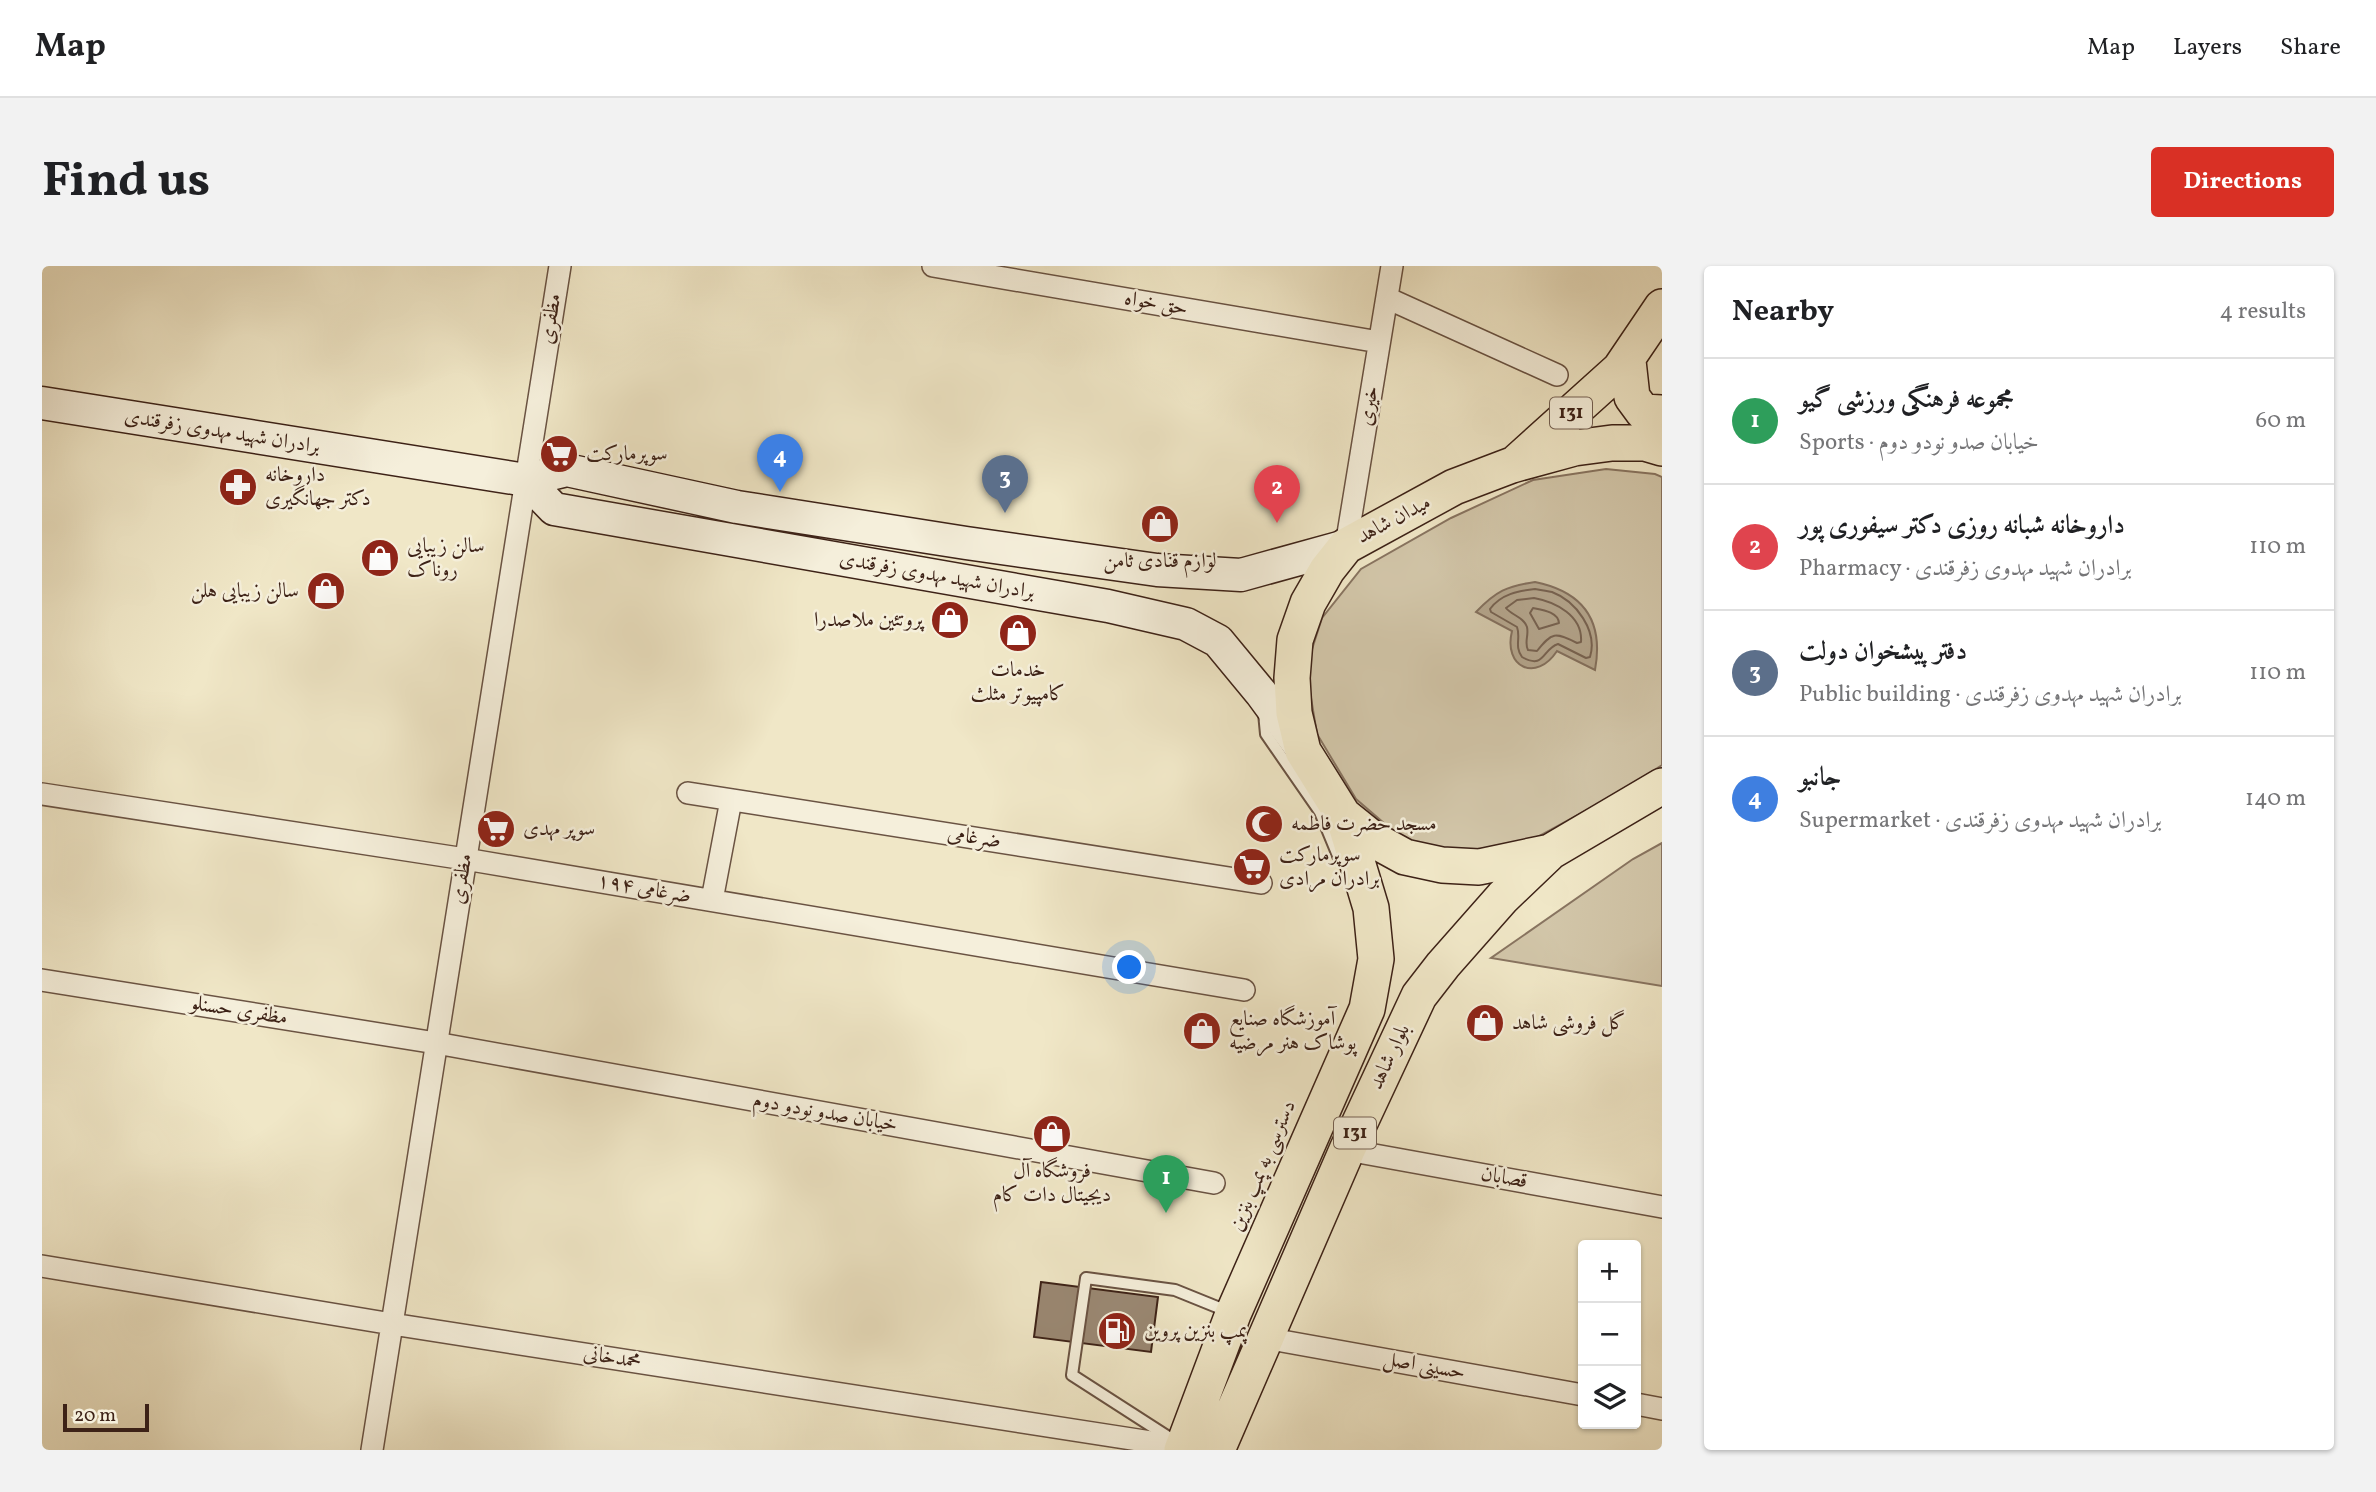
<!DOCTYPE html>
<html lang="en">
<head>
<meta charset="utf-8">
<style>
  :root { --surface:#fff; --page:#f2f2f2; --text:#202124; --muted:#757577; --line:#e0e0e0; --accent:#d93025 }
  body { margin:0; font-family:Vollkorn,Amiri,serif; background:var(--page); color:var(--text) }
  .controls { position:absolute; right:21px; bottom:21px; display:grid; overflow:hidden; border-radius:7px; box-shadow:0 2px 5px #0004 }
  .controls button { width:63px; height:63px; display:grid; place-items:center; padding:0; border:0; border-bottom:2px solid var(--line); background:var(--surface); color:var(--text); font:35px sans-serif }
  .scale { position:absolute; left:21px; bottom:18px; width:86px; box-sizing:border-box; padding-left:7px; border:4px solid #3d2217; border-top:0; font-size:19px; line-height:24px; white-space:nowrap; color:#3d2217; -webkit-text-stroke:5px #f5efdb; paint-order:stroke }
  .you { position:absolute; left:1088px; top:702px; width:24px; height:24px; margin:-18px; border:5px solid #fff; border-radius:50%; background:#1a73e8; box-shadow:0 0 0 10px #1a73e833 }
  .badge { display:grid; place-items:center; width:46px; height:46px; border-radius:50%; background:var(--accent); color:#fff; font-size:23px; font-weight:700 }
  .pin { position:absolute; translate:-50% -58px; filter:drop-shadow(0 2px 4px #0008) }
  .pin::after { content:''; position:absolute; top:37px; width:24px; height:21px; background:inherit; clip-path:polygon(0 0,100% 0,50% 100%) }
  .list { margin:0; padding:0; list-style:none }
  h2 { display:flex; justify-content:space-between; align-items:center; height:91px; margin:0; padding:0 28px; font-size:30px }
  h2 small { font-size:23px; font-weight:400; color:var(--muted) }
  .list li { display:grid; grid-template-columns:46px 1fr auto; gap:21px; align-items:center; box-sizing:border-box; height:126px; padding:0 28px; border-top:2px solid var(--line) }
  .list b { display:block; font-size:26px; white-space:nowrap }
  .list p { margin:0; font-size:23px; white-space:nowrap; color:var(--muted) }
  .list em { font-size:23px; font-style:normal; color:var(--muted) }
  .icon { flex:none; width:38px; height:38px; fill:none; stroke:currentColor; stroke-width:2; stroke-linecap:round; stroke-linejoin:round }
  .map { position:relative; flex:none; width:1620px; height:1184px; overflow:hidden; border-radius:7px }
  header { display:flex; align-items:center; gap:42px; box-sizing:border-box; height:98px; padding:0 35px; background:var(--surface); border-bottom:2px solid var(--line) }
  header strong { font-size:33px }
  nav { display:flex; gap:38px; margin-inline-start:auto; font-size:24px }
  .intro { display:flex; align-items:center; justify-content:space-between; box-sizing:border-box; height:168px; padding:0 42px }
  h1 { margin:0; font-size:49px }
  .button { padding:18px 32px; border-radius:7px; background:var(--accent); color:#fff; font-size:24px; font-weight:700 }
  main { display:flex; gap:42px; padding:0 42px }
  aside { flex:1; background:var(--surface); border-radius:7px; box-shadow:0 2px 5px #0004 }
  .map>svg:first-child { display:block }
  .green { fill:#d2c6a9; stroke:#887460; stroke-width:2 }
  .water { fill:#b3a48b; stroke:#84705d; stroke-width:2 }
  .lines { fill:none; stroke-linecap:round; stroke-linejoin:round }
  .shore { stroke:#786351; stroke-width:2 }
  .building { fill:#9a8873; stroke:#3d2217; stroke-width:2 }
  .lane-casing { stroke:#6a5343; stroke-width:14 }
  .street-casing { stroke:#6a5343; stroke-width:24 }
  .secondary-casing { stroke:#3d2217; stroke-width:35 }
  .primary-casing { stroke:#3d2217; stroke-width:38 }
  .lane { stroke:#f5efdb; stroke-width:10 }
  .street { stroke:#f5efdb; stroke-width:21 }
  .secondary { stroke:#f5efdb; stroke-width:32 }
  .primary { stroke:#f0e7c7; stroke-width:35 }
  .labels { text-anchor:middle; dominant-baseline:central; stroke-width:5; stroke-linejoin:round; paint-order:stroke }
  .shield { fill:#f5efdb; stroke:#746052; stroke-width:2 }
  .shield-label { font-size:19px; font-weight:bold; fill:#3d2217 }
  .street-label { font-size:21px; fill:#3d2217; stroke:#f5efdb }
  .poi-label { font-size:21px; fill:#3d2217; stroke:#f5efdb; text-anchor:start }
</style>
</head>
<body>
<header>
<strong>Map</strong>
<nav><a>Map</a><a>Layers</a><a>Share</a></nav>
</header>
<div class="intro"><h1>Find us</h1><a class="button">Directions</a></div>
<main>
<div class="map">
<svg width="1620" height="1184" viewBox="0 0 1620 1184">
  <rect width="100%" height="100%" fill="#f0e7c7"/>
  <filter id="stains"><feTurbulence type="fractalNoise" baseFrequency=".00286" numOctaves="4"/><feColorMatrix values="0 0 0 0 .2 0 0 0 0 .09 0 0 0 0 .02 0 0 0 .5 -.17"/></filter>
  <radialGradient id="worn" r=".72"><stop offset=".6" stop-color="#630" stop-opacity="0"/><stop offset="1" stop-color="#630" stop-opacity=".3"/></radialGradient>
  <path class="green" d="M 1564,203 L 1613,208 L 1620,211 L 1620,499 L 1578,526 L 1479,580 L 1417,585 L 1364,576 L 1314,533 L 1275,468 L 1264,402 L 1280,352 L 1319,303 L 1409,252 L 1491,214 Z
    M 1620,577 L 1620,720 L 1449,692 L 1591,593 Z"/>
  <path class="water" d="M 1493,316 C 1542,326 1562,355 1553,404 L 1515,385 C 1494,417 1461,401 1470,365 L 1434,346 C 1454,325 1465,320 1493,316 Z"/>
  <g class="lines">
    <path class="shore" d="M 1493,323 C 1499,324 1505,325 1510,326 C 1534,335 1556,365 1548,391 L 1544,392 L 1516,378 C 1500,383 1503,404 1480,391 C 1472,380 1479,372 1475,361 L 1449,346 L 1448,343 C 1459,328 1476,325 1493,323 Z
      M 1492,332 C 1514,336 1541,350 1539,376 L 1535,377 C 1513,366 1510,366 1495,385 L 1486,384 C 1482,376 1487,370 1485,361 C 1482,351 1469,349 1464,342 L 1475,334 Z
      M 1491,342 C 1501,344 1516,346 1517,357 L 1497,363 L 1488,347 Z"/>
  </g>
  <path class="building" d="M 999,1016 L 1116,1031 L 1109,1086 L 992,1071 Z"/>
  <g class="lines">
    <defs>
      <path id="lane" d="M 1222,447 L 1224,468 L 1278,546 L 1297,592
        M 1131,1174 L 1030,1109 L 1044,1012 L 1133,1024 L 1180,1043 L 1183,1038"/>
      <path id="street" d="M 891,0 L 1337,76
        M 1345,32 L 1515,109
        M 1304,280 L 1350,0
        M 646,527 L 1219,617
        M 0,528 L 423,593 L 1202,724
        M 670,634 L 689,534
        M 0,714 L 394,777 L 1172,917
        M 1305,884 L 1620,941
        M 0,1000 L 350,1058 L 1141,1181
        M 1223,1072 L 1541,1129
        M 1594,1138 L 1620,1143
        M 330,1184 L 518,0"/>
      <path id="secondary" d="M 0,137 L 484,214 L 525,204 L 695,241 L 924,277 L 1115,304 L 1199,309 L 1304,280
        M 484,214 L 512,243 L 1066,340 L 1144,358 L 1176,375 L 1219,427 L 1260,483"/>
      <path id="primary" d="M 1586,95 L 1590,131 L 1601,146 L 1620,147
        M 1620,182 L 1603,177 L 1570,177 L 1532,182 L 1470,199 L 1412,221 L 1304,280 L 1285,304 L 1266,337 L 1253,374 L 1250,412 L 1252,447 L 1261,485 L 1301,549 L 1332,574 L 1363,591 L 1400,599 L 1437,601 L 1508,586 L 1620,520
        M 1476,195 L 1578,103 L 1620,41
        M 1140,1184 L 1191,1048 L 1325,743 L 1334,693 L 1329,642 L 1301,549
        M 1175,1184 L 1305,884 L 1377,730 L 1401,699 L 1461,631 L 1506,588"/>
    </defs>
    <use href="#lane" class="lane-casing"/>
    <use href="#street" class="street-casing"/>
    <use href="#secondary" class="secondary-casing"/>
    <use href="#primary" class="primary-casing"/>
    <use href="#lane" class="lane"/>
    <use href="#street" class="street"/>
    <use href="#secondary" class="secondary"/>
    <use href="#primary" class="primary"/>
  </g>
  <defs>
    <symbol id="supermarket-disc" viewBox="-11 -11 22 22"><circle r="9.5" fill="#8f2418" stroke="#f5efdb"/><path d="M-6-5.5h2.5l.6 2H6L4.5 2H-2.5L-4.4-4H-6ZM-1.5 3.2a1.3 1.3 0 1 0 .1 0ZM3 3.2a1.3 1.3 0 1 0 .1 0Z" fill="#fff"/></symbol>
    <symbol id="pharmacy-disc" viewBox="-11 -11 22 22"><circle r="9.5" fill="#8f2418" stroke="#f5efdb"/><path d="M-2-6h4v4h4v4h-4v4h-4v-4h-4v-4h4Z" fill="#fff"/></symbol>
    <symbol id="shop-disc" viewBox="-11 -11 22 22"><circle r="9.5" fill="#8f2418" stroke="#f5efdb"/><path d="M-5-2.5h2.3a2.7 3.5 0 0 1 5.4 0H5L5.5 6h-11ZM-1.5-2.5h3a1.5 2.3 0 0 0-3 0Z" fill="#fff"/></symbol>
    <symbol id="mosque-disc" viewBox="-11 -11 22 22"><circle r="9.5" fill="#8f2418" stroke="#f5efdb"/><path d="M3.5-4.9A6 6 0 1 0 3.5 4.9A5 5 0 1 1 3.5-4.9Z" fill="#fff"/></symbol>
    <symbol id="fuel-disc" viewBox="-11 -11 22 22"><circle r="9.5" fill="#8f2418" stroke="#f5efdb"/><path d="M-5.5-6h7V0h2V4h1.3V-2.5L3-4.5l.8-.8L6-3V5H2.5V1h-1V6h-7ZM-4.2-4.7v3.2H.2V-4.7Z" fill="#fff"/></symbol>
  </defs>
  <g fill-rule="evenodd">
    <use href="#supermarket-disc" x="495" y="166" width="44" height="44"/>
    <use href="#pharmacy-disc" x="174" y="199" width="44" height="44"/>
    <use href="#shop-disc" x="1096" y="236" width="44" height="44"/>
    <use href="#shop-disc" x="316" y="270" width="44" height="44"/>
    <use href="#shop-disc" x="262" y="303" width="44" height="44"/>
    <use href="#shop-disc" x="886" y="332" width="44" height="44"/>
    <use href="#shop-disc" x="954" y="345" width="44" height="44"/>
    <use href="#mosque-disc" x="1200" y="536" width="44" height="44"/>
    <use href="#supermarket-disc" x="432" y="541" width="44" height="44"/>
    <use href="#supermarket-disc" x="1188" y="579" width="44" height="44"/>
    <use href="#shop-disc" x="1421" y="735" width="44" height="44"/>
    <use href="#shop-disc" x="1138" y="743" width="44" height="44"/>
    <use href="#shop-disc" x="988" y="846" width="44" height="44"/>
    <use href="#fuel-disc" x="1053" y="1043" width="44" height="44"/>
  </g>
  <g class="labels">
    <g class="shield">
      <rect x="1508" y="131.5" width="42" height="31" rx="5"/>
      <rect x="1292" y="851.5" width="42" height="31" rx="5"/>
    </g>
    <g class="shield-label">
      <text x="1529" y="147">131</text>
      <text x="1313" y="867">131</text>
    </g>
    <g class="street-label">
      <text transform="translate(1114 38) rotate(10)">حق خواه</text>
      <text transform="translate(509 53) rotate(-81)">مظفری</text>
      <text transform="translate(1327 140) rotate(-81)">خیری</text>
      <text transform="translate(180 166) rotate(9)">برادران شهید مهدوی زفرقندی</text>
      <text transform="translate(1352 254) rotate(-28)">میدان شاهد</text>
      <text transform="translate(895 310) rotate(10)">برادران شهید مهدوی زفرقندی</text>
      <text transform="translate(932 572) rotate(9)">ضرغامی</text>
      <text transform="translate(420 613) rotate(-81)">مظفری</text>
      <text transform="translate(602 623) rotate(10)">ضرغامی ۱۹۴</text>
      <text transform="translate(197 745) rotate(9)">مظفری حسنلو</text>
      <text transform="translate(1348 791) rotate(-65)">بلوار شاهد</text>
      <text transform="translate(783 847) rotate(10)">خیابان صدو نودو دوم</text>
      <text transform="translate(1221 900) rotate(-67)">دسترسی به پمپ بنزین</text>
      <text transform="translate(1462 912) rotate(10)">قصابان</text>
      <text transform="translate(570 1092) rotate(9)">محمدخانی</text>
      <text transform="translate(1382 1100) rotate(10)">حسینی اصل</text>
    </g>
    <g class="poi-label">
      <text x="544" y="188">سوپرمارکت</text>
      <text x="223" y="209">داروخانه<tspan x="223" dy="24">دکتر جهانگیری</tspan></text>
      <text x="365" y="280">سالن زیبایی<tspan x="365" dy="24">روناک</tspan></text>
      <text x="1118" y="295" text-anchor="middle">لوازم قنادی ثامن</text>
      <text x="257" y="325" text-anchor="end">سالن زیبایی هلن</text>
      <text x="881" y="354" text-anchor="end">پروتئین ملاصدرا</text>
      <text x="976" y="404" text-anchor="middle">خدمات<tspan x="976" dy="24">کامپیوتر مثلث</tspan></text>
      <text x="1249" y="558">مسجد حضرت فاطمه</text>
      <text x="481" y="563">سوپر مهدی</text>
      <text x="1237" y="589">سوپرمارکت<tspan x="1237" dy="24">برادران مرادی</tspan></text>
      <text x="1187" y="753">آموزشگاه صنایع<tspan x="1187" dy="24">پوشاک هنر مرضیه</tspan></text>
      <text x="1470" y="757">گل فروشی شاهد</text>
      <text x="1010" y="905" text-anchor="middle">فروشگاه آل<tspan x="1010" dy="24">دیجیتال دات کام</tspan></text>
      <text x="1102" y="1065">پمپ بنزین پروین</text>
    </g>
  </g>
  <rect width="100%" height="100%" filter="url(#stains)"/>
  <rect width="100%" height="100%" fill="url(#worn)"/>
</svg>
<div class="controls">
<button>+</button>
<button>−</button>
<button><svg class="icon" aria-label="layers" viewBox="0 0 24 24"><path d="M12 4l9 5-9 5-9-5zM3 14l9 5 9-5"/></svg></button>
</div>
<div class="scale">20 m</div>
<div class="you"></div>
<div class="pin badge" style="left:1124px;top:947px;background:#2e9e5b">1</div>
<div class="pin badge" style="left:1235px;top:257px;background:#e0444e">2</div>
<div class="pin badge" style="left:963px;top:247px;background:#5c6f8a">3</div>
<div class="pin badge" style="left:738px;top:226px;background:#3f7fe0">4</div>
</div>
<aside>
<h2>Nearby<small>4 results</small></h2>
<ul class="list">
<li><span class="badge" style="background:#2e9e5b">1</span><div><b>مجموعه فرهنگی ورزشی گیو</b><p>Sports · خیابان صدو نودو دوم</p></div><em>60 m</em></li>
<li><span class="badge" style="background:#e0444e">2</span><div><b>داروخانه شبانه روزی دکتر سیفوری پور</b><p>Pharmacy · برادران شهید مهدوی زفرقندی</p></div><em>110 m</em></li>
<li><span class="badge" style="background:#5c6f8a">3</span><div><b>دفتر پیشخوان دولت</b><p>Public building · برادران شهید مهدوی زفرقندی</p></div><em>110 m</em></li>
<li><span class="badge" style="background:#3f7fe0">4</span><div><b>جانبو</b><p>Supermarket · برادران شهید مهدوی زفرقندی</p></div><em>140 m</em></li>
</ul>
</aside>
</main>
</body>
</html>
